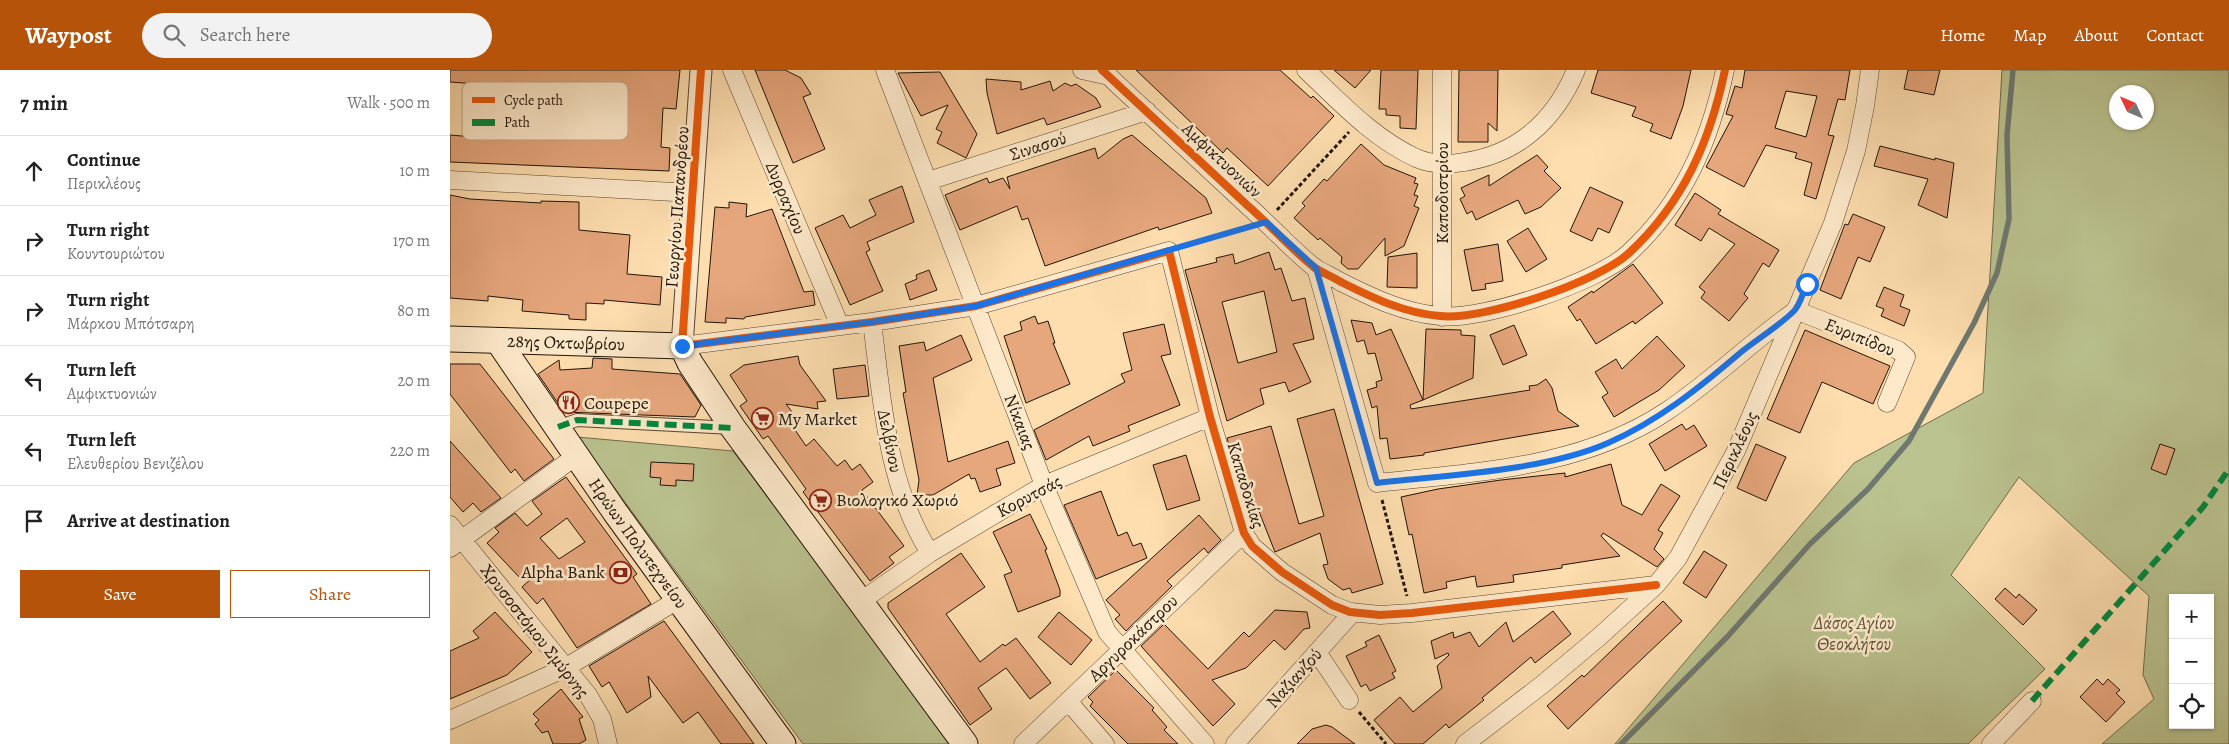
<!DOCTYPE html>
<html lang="en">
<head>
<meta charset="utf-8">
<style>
  :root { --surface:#fff; --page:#f2f2f2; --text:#222; --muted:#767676; --line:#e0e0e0; --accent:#b45309 }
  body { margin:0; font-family:Alegreya,serif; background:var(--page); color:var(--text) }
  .controls { position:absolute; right:15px; bottom:15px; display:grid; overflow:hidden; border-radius:0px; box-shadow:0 1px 4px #0004 }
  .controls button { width:45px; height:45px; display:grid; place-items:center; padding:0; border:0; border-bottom:1px solid var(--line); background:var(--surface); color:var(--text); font:25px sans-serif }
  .compass { position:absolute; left:1659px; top:15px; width:45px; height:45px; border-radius:50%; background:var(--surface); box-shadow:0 1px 4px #0004; rotate:314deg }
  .stop { position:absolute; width:15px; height:15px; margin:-11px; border:4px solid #1a73e8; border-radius:50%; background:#fff }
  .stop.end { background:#1a73e8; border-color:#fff; box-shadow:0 1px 5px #0008 }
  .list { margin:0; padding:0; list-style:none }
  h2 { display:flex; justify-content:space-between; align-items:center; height:65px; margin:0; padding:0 20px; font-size:21px }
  h2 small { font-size:16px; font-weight:400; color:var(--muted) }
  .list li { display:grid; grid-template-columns:32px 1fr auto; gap:15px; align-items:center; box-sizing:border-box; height:70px; padding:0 20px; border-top:1px solid var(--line) }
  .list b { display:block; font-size:19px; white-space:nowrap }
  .list p { margin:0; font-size:16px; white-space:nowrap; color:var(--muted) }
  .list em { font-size:16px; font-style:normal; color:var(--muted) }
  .actions { display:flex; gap:10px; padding:15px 20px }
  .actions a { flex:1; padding:11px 0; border:1px solid var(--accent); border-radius:0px; text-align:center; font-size:18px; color:var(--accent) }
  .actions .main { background:var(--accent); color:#fff }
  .icon { flex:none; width:28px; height:28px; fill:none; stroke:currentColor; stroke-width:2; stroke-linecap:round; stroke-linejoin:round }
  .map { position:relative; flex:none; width:1779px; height:674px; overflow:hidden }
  header { display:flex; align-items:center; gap:30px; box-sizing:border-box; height:70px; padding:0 25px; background:var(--accent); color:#fff }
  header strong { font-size:24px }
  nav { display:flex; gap:28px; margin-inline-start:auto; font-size:18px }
  .search { width:350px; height:45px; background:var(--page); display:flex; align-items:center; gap:12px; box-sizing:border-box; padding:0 18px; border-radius:28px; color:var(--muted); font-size:19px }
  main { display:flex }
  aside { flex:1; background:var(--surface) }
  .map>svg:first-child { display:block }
  .green { fill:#bac28f; stroke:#6e6b4c; fill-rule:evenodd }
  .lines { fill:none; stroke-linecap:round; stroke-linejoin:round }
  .stream { stroke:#6f7870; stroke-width:5.5 }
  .building { fill:#e7a77d; stroke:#211409; fill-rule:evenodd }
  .pedestrian-casing { stroke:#584632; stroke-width:14 }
  .minor-casing { stroke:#584632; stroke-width:19 }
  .tertiary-casing { stroke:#584632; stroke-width:23 }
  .secondary-casing { stroke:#211409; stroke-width:27 }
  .path { stroke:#211409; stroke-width:3; stroke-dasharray:4 2.5; stroke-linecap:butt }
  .pedestrian { stroke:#feeacb; stroke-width:12 }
  .minor { stroke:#feeacb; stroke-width:18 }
  .tertiary { stroke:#feeacb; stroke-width:21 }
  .secondary { stroke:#feeacb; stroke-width:25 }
  .quiet { stroke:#00873e; stroke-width:6; stroke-dasharray:12 6; stroke-linecap:butt }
  .cycleway-casing { stroke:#feeacb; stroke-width:11 }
  .cycleway { stroke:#e8590c; stroke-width:8 }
  .route { stroke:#1a73e8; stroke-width:6 }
  .labels { text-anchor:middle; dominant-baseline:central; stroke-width:5; stroke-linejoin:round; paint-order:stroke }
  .street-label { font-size:18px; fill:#211409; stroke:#feeacb }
  .poi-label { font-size:18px; fill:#211409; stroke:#feeacb; text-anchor:start }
  .park-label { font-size:18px; font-style:italic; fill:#575138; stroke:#feeacb }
  .key { fill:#feeacb; stroke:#bcaa91; stroke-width:1 }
  .key-label { font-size:14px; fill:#211409 }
</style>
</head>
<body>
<header>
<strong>Waypost</strong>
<div class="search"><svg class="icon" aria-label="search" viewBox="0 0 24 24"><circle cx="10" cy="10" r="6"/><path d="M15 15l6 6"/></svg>Search here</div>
<nav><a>Home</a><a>Map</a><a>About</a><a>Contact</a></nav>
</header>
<main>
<aside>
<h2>7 min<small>Walk · 500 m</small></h2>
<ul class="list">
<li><svg class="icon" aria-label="ahead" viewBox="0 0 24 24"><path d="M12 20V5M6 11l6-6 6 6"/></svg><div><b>Continue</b><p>Περικλέους</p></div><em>10 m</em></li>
<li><svg class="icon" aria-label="right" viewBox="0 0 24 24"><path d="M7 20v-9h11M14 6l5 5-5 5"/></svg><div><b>Turn right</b><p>Κουντουριώτου</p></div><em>170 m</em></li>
<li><svg class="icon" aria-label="right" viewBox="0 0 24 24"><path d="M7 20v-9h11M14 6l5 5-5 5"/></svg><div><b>Turn right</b><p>Μάρκου Μπότσαρη</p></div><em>80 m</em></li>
<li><svg class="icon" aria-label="left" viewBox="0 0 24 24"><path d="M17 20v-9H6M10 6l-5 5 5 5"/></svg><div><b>Turn left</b><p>Αμφικτυονιών</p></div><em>20 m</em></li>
<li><svg class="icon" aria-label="left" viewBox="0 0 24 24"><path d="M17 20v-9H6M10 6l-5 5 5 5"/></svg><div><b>Turn left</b><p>Ελευθερίου Βενιζέλου</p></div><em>220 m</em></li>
<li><svg class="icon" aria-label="arrive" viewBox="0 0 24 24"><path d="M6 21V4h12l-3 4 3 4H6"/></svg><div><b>Arrive at destination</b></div></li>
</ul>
<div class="actions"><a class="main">Save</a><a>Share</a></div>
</aside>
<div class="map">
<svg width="1779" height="674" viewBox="0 0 1779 674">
  <rect width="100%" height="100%" fill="#fedeaf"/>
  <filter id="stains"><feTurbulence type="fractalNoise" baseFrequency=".004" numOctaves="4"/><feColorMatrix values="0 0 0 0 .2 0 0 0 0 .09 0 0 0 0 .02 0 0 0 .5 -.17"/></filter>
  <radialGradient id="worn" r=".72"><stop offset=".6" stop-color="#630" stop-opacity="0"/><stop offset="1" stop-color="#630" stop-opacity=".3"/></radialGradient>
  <path class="green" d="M 1552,0 L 1779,0 L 1779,674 L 1652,674 L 1704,629 L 1693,605 L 1699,526 L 1569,407 L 1501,505 L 1595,599 L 1518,674 L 1165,674 L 1404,393 L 1533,323 ZM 1666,22 L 1696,22 L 1696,52 L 1666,52 ZM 1723,528 L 1760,528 L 1760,655 L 1723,655 Z
    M 127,367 L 283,381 L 502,674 L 353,674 Z"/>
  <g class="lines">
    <path class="stream" d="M 1171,674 L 1278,566 L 1360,474 L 1418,419 L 1459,371 L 1524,253 L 1547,203 L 1559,149 L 1557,65 L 1563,0"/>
  </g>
  <path class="building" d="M 0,0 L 230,0 L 226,39 L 213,38 L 211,77 L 220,78 L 219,101 L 0,92 L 0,65 L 37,68 L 40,15 L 0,12 Z
    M 305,0 L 335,0 L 351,8 L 361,24 L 353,27 L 375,79 L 343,93 Z
    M 686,0 L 830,0 L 861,28 L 863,26 L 884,46 L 818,116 L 777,78 L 773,83 Z
    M 884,0 L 921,0 L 905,18 Z
    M 931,0 L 968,0 L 966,59 L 950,58 L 950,46 L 936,45 L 936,39 L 929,39 Z
    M 1009,0 L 1048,0 L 1047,61 L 1038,53 L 1038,72 L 1008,72 Z
    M 1148,0 L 1241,0 L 1233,36 L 1221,69 L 1200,61 L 1203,54 L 1182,46 L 1186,37 L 1141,23 Z
    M 1295,0 L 1400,0 L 1395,30 L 1388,29 L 1378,65 L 1384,66 L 1366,129 L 1354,125 L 1362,93 L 1345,88 L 1347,83 L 1316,75 L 1294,117 L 1256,97 L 1283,46 L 1276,44 L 1285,16 L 1292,18 ZM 1336,21 L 1367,26 L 1356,67 L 1325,58 Z
    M 1458,0 L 1490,0 L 1484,25 L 1454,19 Z
    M 490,2 L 527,64 L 516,88 L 487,73 L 492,62 L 486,59 L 498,35 L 471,46 L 448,3 Z
    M 536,9 L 571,12 L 571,20 L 600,11 L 603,21 L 615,13 L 621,16 L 626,14 L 646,28 L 651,37 L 597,55 L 594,48 L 547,64 L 537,23 Z
    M 682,65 L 756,128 L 762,143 L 709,160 L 708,157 L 595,196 L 578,148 L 572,150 L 567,136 L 510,160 L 495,125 L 537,108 L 539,113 L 553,108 L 560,119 L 557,107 L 645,78 L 648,89 L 673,69 Z
    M 911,74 L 934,95 L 966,108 L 964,113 L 968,114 L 964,125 L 968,126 L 964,136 L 969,138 L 954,176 L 935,186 L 935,168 L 908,199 L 898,199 L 891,193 L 892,187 L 870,168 L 868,170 L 844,148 L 855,136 L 852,133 L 874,109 L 877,111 Z
    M 1430,76 L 1485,90 L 1485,88 L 1504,93 L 1497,148 L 1468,135 L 1478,109 L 1424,96 Z
    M 1087,85 L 1098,97 L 1094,101 L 1111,118 L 1091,137 L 1075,144 L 1068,130 L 1026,150 L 1022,141 L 1017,144 L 1010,129 L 1015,126 L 1011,118 L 1039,105 L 1039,116 Z
    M 452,116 L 464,152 L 417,172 L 420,180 L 416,182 L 433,221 L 400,235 L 365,158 L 393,145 L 400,158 L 426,145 L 419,130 Z
    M 1140,117 L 1173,132 L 1159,163 L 1148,158 L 1142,171 L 1120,161 Z
    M 1245,123 L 1271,140 L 1268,144 L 1329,180 L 1319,197 L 1313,193 L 1294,224 L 1298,228 L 1279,251 L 1251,228 L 1255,222 L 1249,217 L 1285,174 L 1259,158 L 1251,171 L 1225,155 Z
    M 0,125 L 20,129 L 91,133 L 91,131 L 129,132 L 129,160 L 180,165 L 177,204 L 212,207 L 210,235 L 154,230 L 154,234 L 136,233 L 136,250 L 119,249 L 119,245 L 72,241 L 73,230 L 38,226 L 38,231 L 0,228 Z
    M 279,132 L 297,134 L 296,147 L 322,139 L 354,222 L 363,221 L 365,235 L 295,247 L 294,249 L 276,248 L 276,253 L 255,252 L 265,137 L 279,138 Z
    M 1403,144 L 1435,157 L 1420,192 L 1408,187 L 1391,229 L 1370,220 L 1395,154 L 1398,155 Z
    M 1078,158 L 1097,189 L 1076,202 L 1057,171 Z
    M 1048,174 L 1053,211 L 1035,214 L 1036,219 L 1022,221 L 1014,180 Z
    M 819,182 L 825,200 L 831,198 L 842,231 L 855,228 L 864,269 L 843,274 L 861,312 L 839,322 L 835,312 L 810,319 L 814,334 L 777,351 L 735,200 L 767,192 L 766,188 L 783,184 L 785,194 ZM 814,221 L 827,282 L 788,293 L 772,232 Z
    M 967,183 L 967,218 L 937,217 L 938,187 Z
    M 1183,194 L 1213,233 L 1185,254 L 1183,251 L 1146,274 L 1130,249 L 1127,251 L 1118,237 L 1142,221 L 1143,223 Z
    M 479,200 L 487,220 L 460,230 L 455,214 L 467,209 L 466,205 Z
    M 1434,217 L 1454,225 L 1450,236 L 1460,240 L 1454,256 L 1431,246 L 1434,239 L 1426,236 Z
    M 585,246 L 588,254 L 598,251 L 605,273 L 603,273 L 620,314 L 576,333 L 554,266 L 572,260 L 570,252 Z
    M 901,250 L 922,253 L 926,265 L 941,259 L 973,330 L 960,335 L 961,339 L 1080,320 L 1079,316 L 1087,315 L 1096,309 L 1102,318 L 1108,341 L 1129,356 L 974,383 L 974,385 L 940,389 L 937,368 L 930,369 L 927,336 L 922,338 L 917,320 L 927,317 L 926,312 L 932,310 L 925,283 L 918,284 L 914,270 L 907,272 Z
    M 714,254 L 721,284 L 711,286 L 730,335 L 678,356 L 680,361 L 643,376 L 639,366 L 596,390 L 584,360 L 675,312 L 671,304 L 682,300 L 673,263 Z
    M 1064,255 L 1077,285 L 1053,295 L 1040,265 Z
    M 976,259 L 1011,260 L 1011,265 L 1025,266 L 1023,308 L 973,330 Z
    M 1355,260 L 1440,296 L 1423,334 L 1372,312 L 1350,363 L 1317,349 Z
    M 511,265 L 522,290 L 483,308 L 498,392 L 558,371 L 565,393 L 546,399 L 551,415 L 530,422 L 525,408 L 521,409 L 519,404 L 483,425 L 467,425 L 469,410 L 453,323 L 456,322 L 449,276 L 474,272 L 476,281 Z
    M 1207,266 L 1235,296 L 1209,320 L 1164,347 L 1152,327 L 1158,323 L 1145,302 L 1166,289 L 1172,299 Z
    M 348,286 L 350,295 L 376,331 L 367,332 L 368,339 L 336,334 L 345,346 L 339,351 L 356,376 L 364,369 L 387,396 L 395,390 L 402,400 L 410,394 L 423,412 L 412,420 L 454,476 L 439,487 L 444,493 L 420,511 L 353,422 L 356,419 L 318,366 L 313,369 L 290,336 L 297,331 L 280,305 L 294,295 Z
    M 143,288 L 162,289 L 162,299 L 230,304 L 251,335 L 245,347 L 114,342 L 88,304 L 109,290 L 110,300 L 142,298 Z
    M 0,294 L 30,294 L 104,389 L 74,411 L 65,399 L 61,403 L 0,324 Z
    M 415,295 L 419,326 L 387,329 L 383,299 Z
    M 884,339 L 933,514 L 902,523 L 900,518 L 893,520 L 878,509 L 873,495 L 878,494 L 870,463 L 825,482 L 806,434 L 797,437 L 777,368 L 821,356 L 849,454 L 874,446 L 847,349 Z
    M 1232,354 L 1236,360 L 1244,355 L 1257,376 L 1215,401 L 1199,374 Z
    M 0,371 L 51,428 L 31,442 L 23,433 L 13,442 L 0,427 Z
    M 1306,374 L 1336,387 L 1316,431 L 1287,418 Z
    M 1710,374 L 1725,379 L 1716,405 L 1701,399 Z
    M 736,385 L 750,430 L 717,440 L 703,395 Z
    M 201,392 L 244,394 L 243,411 L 226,410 L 226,416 L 210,415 L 211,408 L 200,407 Z
    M 1161,394 L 1172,435 L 1192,445 L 1211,414 L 1230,426 L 1208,460 L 1213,463 L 1204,479 L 1214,489 L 1207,497 L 1153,463 L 1151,466 L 1170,486 L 1112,495 L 1112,498 L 1063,505 L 1064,512 L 1027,517 L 1025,506 L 996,512 L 997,518 L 974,523 L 962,464 L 959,465 L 951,427 L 988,419 L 1051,410 L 1115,403 L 1115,407 Z
    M 116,407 L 187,504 L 183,507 L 201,534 L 127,578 L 93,528 L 87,534 L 72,517 L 92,499 L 71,509 L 37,473 L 49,462 L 45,458 L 65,443 L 77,456 L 92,444 L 82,431 ZM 117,448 L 135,472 L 109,489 L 90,468 Z
    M 651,421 L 668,466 L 677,462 L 683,476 L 691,473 L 697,488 L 646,509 L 614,435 Z
    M 580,444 L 597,479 L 595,480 L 610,520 L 610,526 L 568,542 L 554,505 L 562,502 L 543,462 Z
    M 749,445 L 771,470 L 758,483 L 754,478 L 717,511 L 722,516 L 676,561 L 665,549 L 670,545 L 656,530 Z
    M 1254,481 L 1277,495 L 1256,528 L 1233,513 Z
    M 511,483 L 535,517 L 496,544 L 530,592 L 553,574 L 555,576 L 566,568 L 601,613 L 580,629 L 556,598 L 528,618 L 542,639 L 520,655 L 438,538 L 438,533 Z
    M 1555,518 L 1566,528 L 1569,524 L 1587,540 L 1573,555 L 1545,529 Z
    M 1213,531 L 1232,551 L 1118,659 L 1097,636 L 1132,605 L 1134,607 Z
    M 825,540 L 857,542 L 860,558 L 854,559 L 835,580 L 824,570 L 796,598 L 762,610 L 785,634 L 763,656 L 691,576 L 714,554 L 758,599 L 794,562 L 799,567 Z
    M 1103,541 L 1121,564 L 1085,593 L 1081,587 L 1032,628 L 1034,630 L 999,658 L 996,654 L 973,674 L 945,674 L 924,650 L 950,627 L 963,642 L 992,618 L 987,596 L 999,585 L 998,583 L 985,589 L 981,571 L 1003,562 L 1004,568 L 1020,562 L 1029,577 L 1056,552 L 1063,572 Z
    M 45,542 L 82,582 L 57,605 L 0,629 L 0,581 L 29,568 L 23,561 Z
    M 609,542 L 642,570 L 621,595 L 588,567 Z
    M 214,551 L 289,653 L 304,674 L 271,674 L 248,642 L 233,653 L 198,606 L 201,627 L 177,643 L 159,612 L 152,617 L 139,596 Z
    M 929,565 L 946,601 L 942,603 L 945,608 L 920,621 L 916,614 L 911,617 L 896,586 L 917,576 L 915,572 Z
    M 666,600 L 704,638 L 702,640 L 717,657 L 714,660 L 728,674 L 678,674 L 640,636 L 643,632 L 638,627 Z
    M 1647,609 L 1653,615 L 1658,609 L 1670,620 L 1666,623 L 1675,632 L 1656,652 L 1630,627 Z
    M 111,619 L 133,647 L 129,649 L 136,670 L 129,674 L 103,674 L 98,661 L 92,663 L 85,654 L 89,650 L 83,644 Z
    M 876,655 L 882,657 L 905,674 L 847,674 L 862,659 Z"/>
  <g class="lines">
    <defs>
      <path id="pedestrian" d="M 108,357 L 127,350 L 283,358"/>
      <path id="minor" d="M 282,0 L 390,256
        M 435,0 L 594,415 L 657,562 L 755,674
        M 632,0 L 659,6
        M 652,0 C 701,45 749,90 797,135 C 820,155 841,179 865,198 C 873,203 883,207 891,212 C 923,228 954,243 990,246 C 1032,251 1148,212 1179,183 C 1234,132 1260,71 1275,0
        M 856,0 C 890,32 923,68 966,88 C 982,95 997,95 1014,92 C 1068,84 1105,50 1126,0
        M 992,0 L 992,247
        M 0,110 L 243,123
        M 478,111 L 697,41
        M 866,198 L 927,413 C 1026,402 1132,398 1217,341 C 1262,311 1301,272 1345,241
        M 1345,240 L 1448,280 L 1456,287 L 1437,333
        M 422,252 C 432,330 437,416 480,483
        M 232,276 L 422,252 L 526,236 L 719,181 L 760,347 L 794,463 L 802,476 L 832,502 L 882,535 L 900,542 L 930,545 L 962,543 L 1206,515
        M 0,455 L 138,625 L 152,649 L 158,674
        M 0,478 L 126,386
        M 411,531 L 480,483 L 594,415 L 760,347
        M 867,582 L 899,630
        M 618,631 L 655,674
        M 0,650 L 115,598 L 229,529
        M 573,674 L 794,463
        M 785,674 L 903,542
        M 1015,674 L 1093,614 L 1149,567 L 1206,515 L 1228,488 L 1286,381 L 1383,153 L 1406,81 L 1415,36 L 1420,0
        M 1541,674 L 1582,631"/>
      <path id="tertiary" d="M 232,276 L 251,0"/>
      <g id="secondary">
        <path id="s1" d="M 0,269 L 232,276 L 240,293 L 283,358 L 515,674"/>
        <path id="s2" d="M 48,271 L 165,442 L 333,674"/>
      </g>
    </defs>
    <use href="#pedestrian" class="pedestrian-casing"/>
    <use href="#minor" class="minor-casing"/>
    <use href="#tertiary" class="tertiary-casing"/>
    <use href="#secondary" class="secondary-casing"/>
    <path class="path" d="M 827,140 L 899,62
      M 736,176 L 797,158
      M 932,430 L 957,526
      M 909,642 L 936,674"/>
    <use href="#pedestrian" class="pedestrian"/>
    <use href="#minor" class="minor"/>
    <use href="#tertiary" class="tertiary"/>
    <use href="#secondary" class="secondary"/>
    <path class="quiet" d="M 108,357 L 127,350 L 283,358
      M 1582,631 L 1753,437 L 1779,399"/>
    <defs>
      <path id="cycleway" d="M 251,0 L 232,276 L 422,252 L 526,236 L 719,181 L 760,347 L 794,463 L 802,476 L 832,502 L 882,535 L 900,542 L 930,545 L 962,543 L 1206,515
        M 652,0 C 701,45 749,90 797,135 C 820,155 841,179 865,198 C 873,203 883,207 891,212 C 923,228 954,243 990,246 C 1032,251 1148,212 1179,183 C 1234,132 1260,71 1275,0"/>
    </defs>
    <use href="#cycleway" class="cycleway-casing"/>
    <use href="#cycleway" class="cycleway"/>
  </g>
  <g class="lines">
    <path class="route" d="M 232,276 L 422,252 L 526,236 L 816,152 L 866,198 L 927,413 C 997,405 1094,401 1158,373 C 1208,351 1249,318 1290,283 C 1307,269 1328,257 1344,241 C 1350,235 1353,222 1357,214"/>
  </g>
  <defs>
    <symbol id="restaurant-ring" viewBox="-11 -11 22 22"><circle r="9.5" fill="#feeacb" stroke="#8f2418" stroke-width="1.5"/><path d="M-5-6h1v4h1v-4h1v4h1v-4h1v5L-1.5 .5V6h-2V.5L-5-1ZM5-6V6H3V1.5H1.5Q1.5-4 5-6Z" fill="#8f2418"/></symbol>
    <symbol id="supermarket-ring" viewBox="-11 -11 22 22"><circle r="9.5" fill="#feeacb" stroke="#8f2418" stroke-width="1.5"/><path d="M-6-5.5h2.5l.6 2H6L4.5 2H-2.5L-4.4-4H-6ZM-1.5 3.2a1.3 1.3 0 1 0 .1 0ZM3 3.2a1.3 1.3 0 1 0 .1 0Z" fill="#8f2418"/></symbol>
    <symbol id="bank-ring" viewBox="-11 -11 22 22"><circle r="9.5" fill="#feeacb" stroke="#8f2418" stroke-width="1.5"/><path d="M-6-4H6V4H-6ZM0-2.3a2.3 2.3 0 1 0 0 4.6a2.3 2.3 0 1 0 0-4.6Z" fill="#8f2418"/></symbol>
  </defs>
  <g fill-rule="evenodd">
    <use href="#restaurant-ring" x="106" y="320" width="25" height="25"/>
    <use href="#supermarket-ring" x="300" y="336" width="25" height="25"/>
    <use href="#supermarket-ring" x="358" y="418" width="25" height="25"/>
    <use href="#bank-ring" x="158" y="490" width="25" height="25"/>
  </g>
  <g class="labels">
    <g class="street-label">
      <text transform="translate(588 76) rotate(-18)">Σινασού</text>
      <text transform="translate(772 90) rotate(43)">Αμφικτυονιών</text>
      <text transform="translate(992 123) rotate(-90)">Καποδιστρίου</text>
      <text transform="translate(336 128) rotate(67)">Δυρραχίου</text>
      <text transform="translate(227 137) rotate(-86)">Γεωργίου Παπανδρέου</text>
      <text transform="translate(1410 267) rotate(22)">Ευριπίδου</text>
      <text stroke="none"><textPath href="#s1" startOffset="116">28ης Οκτωβρίου</textPath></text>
      <text transform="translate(570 352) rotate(69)">Νίκαιας</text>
      <text transform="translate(440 371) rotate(78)">Δελβίνου</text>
      <text transform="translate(1285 380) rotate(-65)">Περικλέους</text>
      <text transform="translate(796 415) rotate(73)">Καπαδοκίας</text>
      <text transform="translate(579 426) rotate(-28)">Κορυτσάς</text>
      <text stroke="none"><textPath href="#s2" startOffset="246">Ηρώων Πολυτεχνείου</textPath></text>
      <text transform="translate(85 561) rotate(52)">Χρυσοστόμου Σμύρνης</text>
      <text transform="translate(683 568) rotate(-44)">Αργυροκάστρου</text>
      <text transform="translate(844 608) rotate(-48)">Ναζιανζού</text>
    </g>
    <g class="poi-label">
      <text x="134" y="333">Coupepe</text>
      <text x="328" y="349">My Market</text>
      <text x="386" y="430">Βιολογικό Χωριό</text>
      <text x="155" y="502" text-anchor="end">Alpha Bank</text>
    </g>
    <g class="park-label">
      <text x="1404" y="553">Δάσος Αγίου<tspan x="1404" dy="21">Θεοκλήτου</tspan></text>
    </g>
  </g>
  <rect x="12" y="12" width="166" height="58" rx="8" class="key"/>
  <rect x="22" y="27" width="23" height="6" fill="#e8590c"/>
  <rect x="22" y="49" width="23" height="7" fill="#00873e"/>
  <g class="key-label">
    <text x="54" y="35">Cycle path</text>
    <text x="54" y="57">Path</text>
  </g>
  <rect width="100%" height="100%" filter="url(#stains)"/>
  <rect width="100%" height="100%" fill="url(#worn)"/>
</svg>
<div class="controls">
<button>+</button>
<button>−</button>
<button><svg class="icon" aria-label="locate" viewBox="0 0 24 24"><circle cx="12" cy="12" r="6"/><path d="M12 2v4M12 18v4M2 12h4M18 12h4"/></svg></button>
</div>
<svg class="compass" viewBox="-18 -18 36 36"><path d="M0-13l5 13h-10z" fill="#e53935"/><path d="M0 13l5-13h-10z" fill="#767676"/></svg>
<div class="stop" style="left:1357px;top:214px"></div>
<div class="stop end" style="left:232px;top:276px"></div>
</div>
</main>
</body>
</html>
